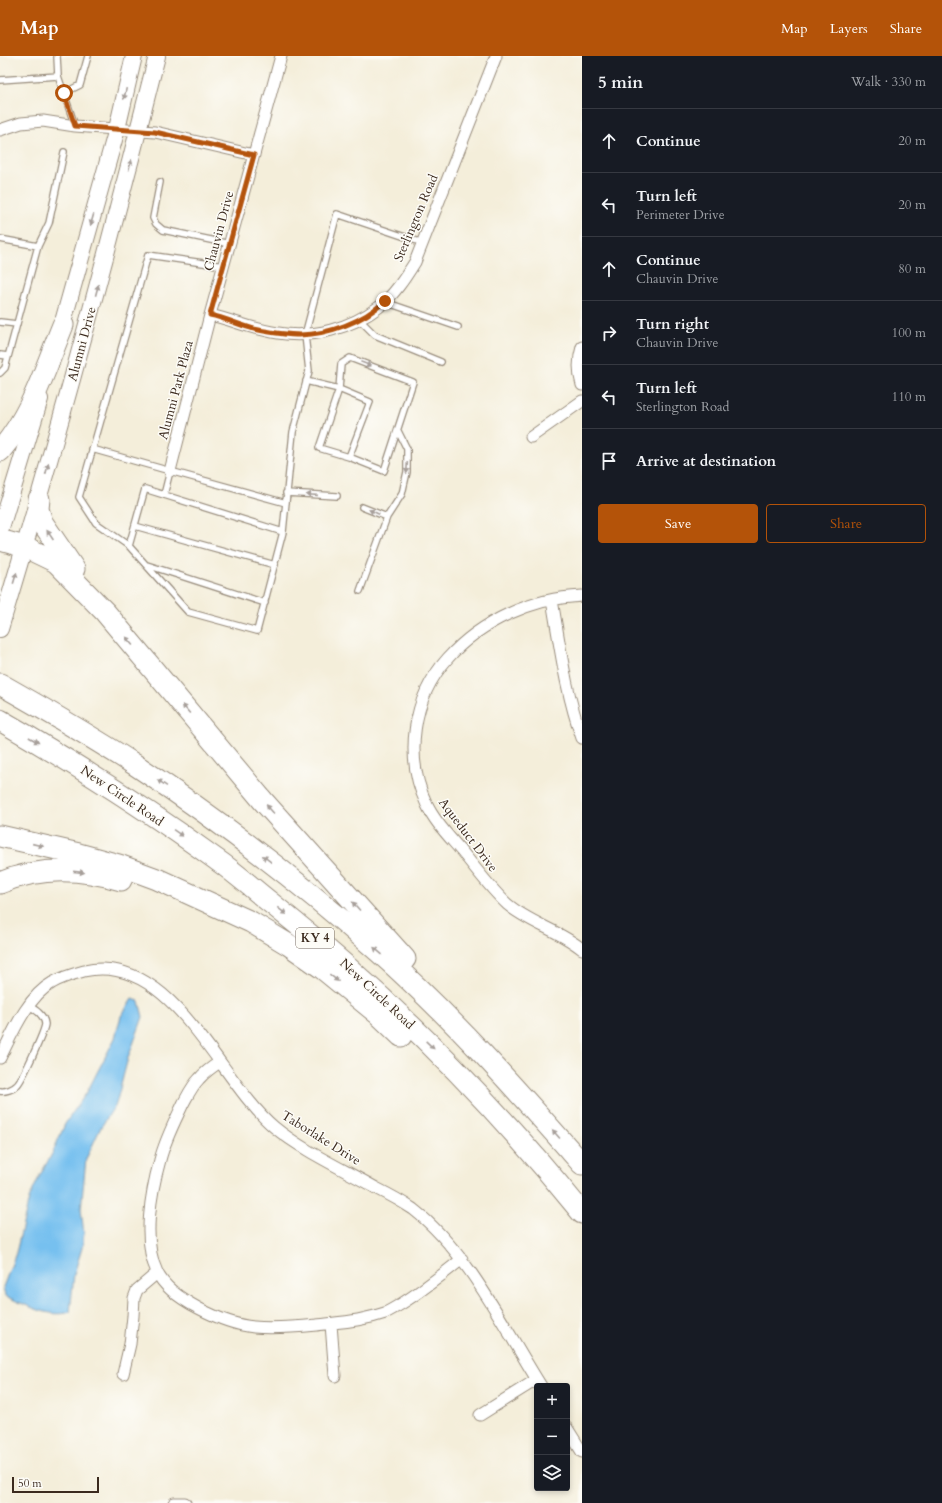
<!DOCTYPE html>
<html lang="en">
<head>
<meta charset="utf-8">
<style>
  :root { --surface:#171b24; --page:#20242c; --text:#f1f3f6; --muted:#9ea1a6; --line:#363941; --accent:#b45309 }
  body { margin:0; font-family:Cardo,serif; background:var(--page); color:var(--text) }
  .controls { position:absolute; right:12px; bottom:12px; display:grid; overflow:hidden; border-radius:4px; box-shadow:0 2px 6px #0003 }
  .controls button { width:36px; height:36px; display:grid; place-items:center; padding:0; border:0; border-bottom:1px solid var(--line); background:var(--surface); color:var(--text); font:20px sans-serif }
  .scale { position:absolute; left:12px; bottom:10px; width:87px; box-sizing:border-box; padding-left:4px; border:2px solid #3b2a1e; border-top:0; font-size:11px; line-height:14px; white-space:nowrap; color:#3b2a1e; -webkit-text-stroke:3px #fdfcf7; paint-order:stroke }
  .stop { position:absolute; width:12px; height:12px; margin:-9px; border:3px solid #b45309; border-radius:50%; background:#fff }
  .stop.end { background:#b45309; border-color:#fff; box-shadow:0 1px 4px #0008 }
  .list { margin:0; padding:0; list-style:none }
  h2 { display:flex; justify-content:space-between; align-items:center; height:52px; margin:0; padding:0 16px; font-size:17px }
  h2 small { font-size:13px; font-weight:400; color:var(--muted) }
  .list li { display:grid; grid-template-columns:26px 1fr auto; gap:12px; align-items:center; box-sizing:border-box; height:64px; padding:0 16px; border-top:1px solid var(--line) }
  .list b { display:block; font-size:15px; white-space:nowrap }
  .list p { margin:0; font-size:13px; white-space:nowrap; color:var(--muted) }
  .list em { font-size:13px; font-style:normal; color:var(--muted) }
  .actions { display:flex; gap:8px; padding:12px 16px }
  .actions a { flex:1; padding:9px 0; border:1px solid var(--accent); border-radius:4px; text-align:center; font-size:14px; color:var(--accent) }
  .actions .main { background:var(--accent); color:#fff }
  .icon { flex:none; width:22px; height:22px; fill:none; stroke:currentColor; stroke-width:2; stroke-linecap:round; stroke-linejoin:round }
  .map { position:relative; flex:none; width:582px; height:1447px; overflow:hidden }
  header { display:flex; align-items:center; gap:24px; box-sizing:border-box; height:56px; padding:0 20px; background:var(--accent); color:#fff }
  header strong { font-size:19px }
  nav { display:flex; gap:22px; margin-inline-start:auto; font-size:14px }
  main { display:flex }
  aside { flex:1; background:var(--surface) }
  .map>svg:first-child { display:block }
  .water { fill:#76c0ef; stroke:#587586 }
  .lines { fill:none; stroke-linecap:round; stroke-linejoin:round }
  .lane-casing { stroke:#988c7c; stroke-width:8 }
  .street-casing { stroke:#988c7c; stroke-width:13 }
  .secondary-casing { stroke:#988c7c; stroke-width:18 }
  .highway-casing { stroke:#988c7c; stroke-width:23 }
  .lane { stroke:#fff; stroke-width:5.5 }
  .street { stroke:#fff; stroke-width:11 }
  .secondary { stroke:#fff; stroke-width:16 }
  .highway { stroke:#fff; stroke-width:21 }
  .oneway { fill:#a79f9a }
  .route { stroke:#b45309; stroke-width:5 }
  .labels { text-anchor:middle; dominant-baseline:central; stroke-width:3; stroke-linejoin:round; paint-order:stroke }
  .shield { fill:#fdfcf7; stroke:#75695f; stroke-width:1 }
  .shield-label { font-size:12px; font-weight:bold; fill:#3b2a1e }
  .street-label { font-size:13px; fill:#3b2a1e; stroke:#fdfcf7 }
</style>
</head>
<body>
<header>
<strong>Map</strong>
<nav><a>Map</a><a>Layers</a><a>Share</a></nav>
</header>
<main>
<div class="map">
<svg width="582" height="1447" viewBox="0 0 582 1447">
  <rect width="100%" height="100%" fill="#fdfcf7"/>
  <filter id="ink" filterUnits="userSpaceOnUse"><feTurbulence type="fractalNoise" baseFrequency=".025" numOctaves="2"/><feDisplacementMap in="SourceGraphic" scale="8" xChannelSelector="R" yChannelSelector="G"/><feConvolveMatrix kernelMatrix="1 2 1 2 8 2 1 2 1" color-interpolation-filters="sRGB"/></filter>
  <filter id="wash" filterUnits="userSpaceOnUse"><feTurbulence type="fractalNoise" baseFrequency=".012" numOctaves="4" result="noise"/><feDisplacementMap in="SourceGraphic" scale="16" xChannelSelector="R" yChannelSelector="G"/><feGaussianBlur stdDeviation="0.9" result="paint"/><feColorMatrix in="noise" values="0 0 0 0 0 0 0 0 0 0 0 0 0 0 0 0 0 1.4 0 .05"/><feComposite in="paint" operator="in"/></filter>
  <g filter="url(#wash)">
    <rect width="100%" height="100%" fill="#f4eeda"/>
    <path class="water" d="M 132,943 L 139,945 L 143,961 L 128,1002 L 116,1048 L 101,1071 L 86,1103 L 81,1153 L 84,1178 L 82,1192 L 74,1218 L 70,1256 C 51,1263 24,1248 5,1240 L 3,1231 L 16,1197 L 29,1143 L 40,1119 L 52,1098 L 65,1068 L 87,1036 L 115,982 L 121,960 Z"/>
  </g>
  <g filter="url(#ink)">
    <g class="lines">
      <defs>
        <path id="lane" d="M 57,0 L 58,20 L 75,70
          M 0,24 L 58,20
          M 64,37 L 80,29 L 88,0
          M 160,126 L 153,162 L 156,168 L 163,174 L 230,188
          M 0,183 L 38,190 L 5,312 L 0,317
          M 38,190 L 49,167 L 64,96
          M 224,210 L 148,199 L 79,441 L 96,467 L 129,490 L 188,556 L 257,575 L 283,476 L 293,376 L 309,315 L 305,279 L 337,158 L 423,187
          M 385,246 L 458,271
          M 359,263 L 375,279 L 441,306
          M 0,266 L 17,268
          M 0,299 L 8,300
          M 306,325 L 339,333 L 370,346 L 349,401 L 384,415 L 413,326 L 350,302 L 341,308 L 339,333 L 319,392 L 349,401
          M 92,393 L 170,415 L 286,447
          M 286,437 L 337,440
          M 164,439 L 170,415
          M 362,451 L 387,461
          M 135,470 L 275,509
          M 129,490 L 145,433 L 283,476
          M 147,509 L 265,547
          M 360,535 L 387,461 L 402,438 L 407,416 L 407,393 L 398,375
          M 0,1035 C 5,1036 14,1033 17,1029 C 22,1025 45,974 45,968 C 44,959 36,954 29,950"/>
        <path id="street" d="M 0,74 L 21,67 L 43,65 L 75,70 L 155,76 L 254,99
          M 210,259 C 233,264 254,274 278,277 C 313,283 351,272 379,251 C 394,239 405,222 415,206 L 496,0
          M 582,291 C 578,304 578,316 582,329
          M 531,381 L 582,345
          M 170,415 L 210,259 L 281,0
          M 582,540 C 532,542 481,565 448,602 C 412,642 404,701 427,749 C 436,769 454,785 467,802 C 480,818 492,834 507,848 C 529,867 559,874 582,893
          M 552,544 C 560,590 566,638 582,682
          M 0,1002 C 12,978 28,940 52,927 C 62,921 73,918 84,915 C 172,895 219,1025 274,1071 C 303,1095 343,1113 376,1132 C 388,1138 401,1145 413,1153 C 469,1197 503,1270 541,1330
          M 220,1006 C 212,1011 205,1016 199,1023 C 192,1030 188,1039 183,1048 C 174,1067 165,1084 160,1104 C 151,1136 142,1185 157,1216 C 169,1243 225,1268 254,1271 C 275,1273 296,1271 317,1269 C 341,1266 362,1265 385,1257 C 391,1254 396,1251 401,1248 C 422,1235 442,1219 462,1203
          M 331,1268 L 335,1320
          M 123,1318 L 130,1288 L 133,1260 L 134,1242 L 137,1234 L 157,1217
          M 480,1359 L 536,1324
          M 567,1372 L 582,1396
          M 174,1447 L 185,1447"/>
        <path id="secondary" d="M 59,280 L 117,73 L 134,0
          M 0,475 L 40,343
          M 0,573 C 57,383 109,192 157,0"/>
        <path id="highway" d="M 0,395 C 31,360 45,313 63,269
          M 39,443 L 38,453 L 42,466 L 74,513
          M 0,484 L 25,491 L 56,506 L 105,556 L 264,746 L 405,903
          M 0,628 C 46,654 92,681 137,710 C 222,766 303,829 379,896 C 452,961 517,1034 582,1108
          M 0,664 C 74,707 147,753 217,804 C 236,817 253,833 271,847 C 386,938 490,1043 582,1157
          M 0,780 L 79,798 L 119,809 L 157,823 L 251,866 L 289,889 L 322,912 L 377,957 L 401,980
          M 0,827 C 39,811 81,812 121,824"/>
      </defs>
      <use href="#lane" class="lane-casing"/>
      <use href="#street" class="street-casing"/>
      <use href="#secondary" class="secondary-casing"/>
      <use href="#highway" class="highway-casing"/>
      <use href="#lane" class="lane"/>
      <use href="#street" class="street"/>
      <use href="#secondary" class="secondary"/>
      <use href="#highway" class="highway"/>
    </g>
    <defs><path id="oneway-solid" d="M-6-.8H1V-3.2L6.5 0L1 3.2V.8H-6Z"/></defs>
    <g class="oneway">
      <use href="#oneway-solid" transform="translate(125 38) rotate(103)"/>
      <use href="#oneway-solid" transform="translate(130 109) rotate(-75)"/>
      <use href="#oneway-solid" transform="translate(92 164) rotate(106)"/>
      <use href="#oneway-solid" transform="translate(97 234) rotate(-75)"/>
      <use href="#oneway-solid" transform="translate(366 308) rotate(21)"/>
      <use href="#oneway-solid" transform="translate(407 412) rotate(93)"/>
      <use href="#oneway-solid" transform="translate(47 413) rotate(-75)"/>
      <use href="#oneway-solid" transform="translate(312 439) rotate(-176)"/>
      <use href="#oneway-solid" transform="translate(374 456) rotate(-156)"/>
      <use href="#oneway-solid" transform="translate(50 479) rotate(-124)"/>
      <use href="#oneway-solid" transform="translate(15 522) rotate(-73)"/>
      <use href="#oneway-solid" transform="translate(129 585) rotate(-130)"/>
      <use href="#oneway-solid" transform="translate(186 653) rotate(-130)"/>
      <use href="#oneway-solid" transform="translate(34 684) rotate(30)"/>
      <use href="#oneway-solid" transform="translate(162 727) rotate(-146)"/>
      <use href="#oneway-solid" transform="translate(270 753) rotate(-131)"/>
      <use href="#oneway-solid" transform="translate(178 777) rotate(34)"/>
      <use href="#oneway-solid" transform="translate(38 789) rotate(13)"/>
      <use href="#oneway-solid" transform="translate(267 803) rotate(-143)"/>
      <use href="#oneway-solid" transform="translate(79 816) rotate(6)"/>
      <use href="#oneway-solid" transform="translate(356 850) rotate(-132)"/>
      <use href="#oneway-solid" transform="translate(282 855) rotate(38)"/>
      <use href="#oneway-solid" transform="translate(378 895) rotate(-139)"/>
      <use href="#oneway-solid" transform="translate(334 922) rotate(39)"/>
      <use href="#oneway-solid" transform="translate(430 989) rotate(44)"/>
      <use href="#oneway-solid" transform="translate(556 1078) rotate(-131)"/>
    </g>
  </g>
  <g class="lines" filter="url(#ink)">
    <path class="route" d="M 64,37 L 75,70 L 155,76 L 254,99 L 210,259 C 225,262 239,269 254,273 C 269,276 285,279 300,279 C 329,278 363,266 385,245"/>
  </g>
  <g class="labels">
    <rect class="shield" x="296" y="872" width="38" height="20" rx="3"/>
    <g class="shield-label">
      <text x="315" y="882">KY 4</text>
    </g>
    <g class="street-label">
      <text transform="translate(416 162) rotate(-67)">Sterlington Road</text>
      <text transform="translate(219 175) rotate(-75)">Chauvin Drive</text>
      <text transform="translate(82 288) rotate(-75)">Alumni Drive</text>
      <text transform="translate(176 334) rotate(-75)">Alumni Park Plaza</text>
      <text transform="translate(122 740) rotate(34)">New Circle Road</text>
      <text transform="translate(468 779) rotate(53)">Aqueduct Drive</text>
      <text transform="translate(377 938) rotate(43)">New Circle Road</text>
      <text transform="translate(321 1082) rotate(32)">Taborlake Drive</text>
    </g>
  </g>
</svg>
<div class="controls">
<button>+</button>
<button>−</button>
<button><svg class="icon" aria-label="layers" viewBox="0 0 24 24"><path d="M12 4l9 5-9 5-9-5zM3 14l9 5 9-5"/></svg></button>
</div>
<div class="scale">50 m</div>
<div class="stop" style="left:64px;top:37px"></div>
<div class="stop end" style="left:385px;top:245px"></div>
</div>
<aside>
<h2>5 min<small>Walk · 330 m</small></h2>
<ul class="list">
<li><svg class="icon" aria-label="ahead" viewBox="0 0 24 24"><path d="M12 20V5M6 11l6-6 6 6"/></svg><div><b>Continue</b></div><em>20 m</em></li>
<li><svg class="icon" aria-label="left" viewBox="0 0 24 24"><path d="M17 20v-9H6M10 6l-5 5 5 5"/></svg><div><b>Turn left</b><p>Perimeter Drive</p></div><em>20 m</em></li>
<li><svg class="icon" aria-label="ahead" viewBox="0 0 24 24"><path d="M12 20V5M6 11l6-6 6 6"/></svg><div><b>Continue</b><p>Chauvin Drive</p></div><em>80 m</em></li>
<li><svg class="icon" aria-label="right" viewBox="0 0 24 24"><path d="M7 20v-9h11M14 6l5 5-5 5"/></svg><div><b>Turn right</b><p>Chauvin Drive</p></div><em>100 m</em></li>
<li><svg class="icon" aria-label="left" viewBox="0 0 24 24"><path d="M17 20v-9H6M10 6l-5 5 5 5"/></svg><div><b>Turn left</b><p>Sterlington Road</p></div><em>110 m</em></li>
<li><svg class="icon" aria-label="arrive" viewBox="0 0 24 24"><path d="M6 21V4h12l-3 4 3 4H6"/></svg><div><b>Arrive at destination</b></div></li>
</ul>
<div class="actions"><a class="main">Save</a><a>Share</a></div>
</aside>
</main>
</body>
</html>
